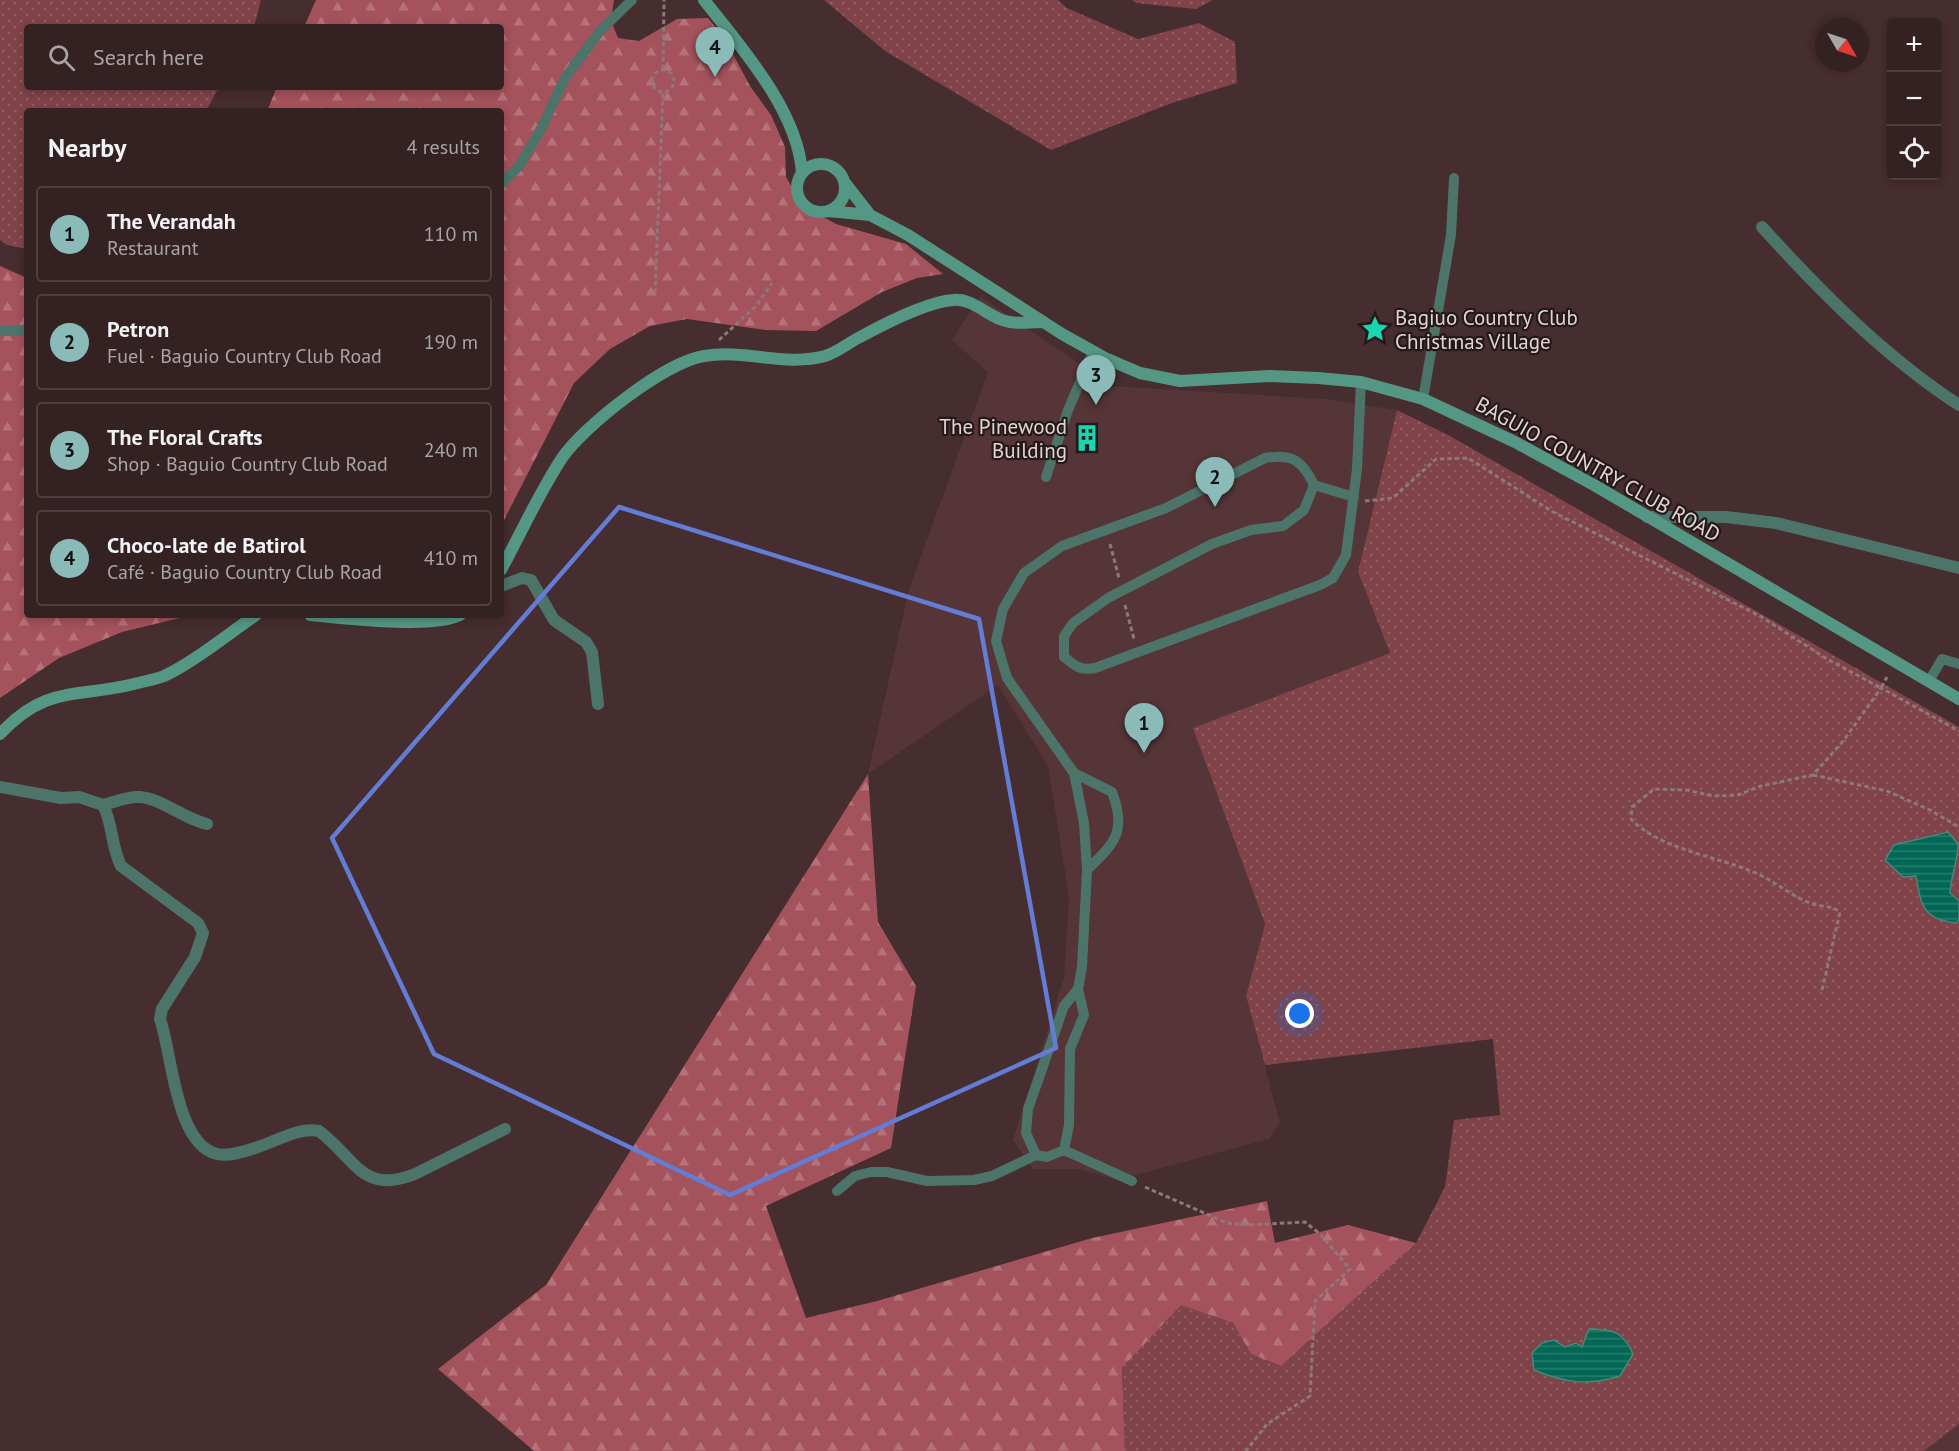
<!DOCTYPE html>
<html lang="en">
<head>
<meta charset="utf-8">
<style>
  :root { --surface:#342223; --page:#3f2f30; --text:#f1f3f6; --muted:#a9a4a6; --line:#4e3f41; --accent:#8bbbb9 }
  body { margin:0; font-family:"PT Sans",sans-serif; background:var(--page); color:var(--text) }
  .controls { position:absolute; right:18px; top:18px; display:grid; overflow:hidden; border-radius:6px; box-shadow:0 3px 9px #0003 }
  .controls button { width:54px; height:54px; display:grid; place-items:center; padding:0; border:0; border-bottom:2px solid var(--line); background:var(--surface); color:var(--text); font:30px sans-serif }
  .compass { position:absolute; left:1815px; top:18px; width:54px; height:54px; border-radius:50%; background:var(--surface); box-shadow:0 3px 9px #0003; rotate:129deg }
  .you { position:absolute; left:1300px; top:1014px; width:21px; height:21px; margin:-15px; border:4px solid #fff; border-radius:50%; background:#1a73e8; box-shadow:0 0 0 9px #1a73e833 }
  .badge { display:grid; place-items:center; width:39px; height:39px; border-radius:50%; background:var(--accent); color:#111; font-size:20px; font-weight:700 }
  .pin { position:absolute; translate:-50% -50px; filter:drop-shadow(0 2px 3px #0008) }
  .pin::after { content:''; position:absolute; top:32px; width:21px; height:18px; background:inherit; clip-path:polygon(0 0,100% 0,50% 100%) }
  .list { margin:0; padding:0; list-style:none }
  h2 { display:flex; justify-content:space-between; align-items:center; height:78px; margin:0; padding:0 24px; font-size:26px }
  h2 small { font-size:20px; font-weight:400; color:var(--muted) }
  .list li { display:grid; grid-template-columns:39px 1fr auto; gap:18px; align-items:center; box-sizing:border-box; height:96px; margin:0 12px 12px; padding:0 12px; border:2px solid var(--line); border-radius:6px }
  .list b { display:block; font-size:22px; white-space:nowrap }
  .list p { margin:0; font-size:20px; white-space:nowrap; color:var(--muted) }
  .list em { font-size:20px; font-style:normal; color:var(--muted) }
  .icon { flex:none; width:33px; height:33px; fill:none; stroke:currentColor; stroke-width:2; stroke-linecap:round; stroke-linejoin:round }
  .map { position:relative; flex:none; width:1959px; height:1451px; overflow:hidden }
  .search { position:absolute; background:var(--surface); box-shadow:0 3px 9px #0003; left:24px; top:24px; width:480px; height:66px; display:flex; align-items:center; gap:15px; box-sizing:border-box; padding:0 21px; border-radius:6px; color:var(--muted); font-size:22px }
  .panel { position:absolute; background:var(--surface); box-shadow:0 3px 9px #0003; left:24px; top:108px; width:480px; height:510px; border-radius:6px }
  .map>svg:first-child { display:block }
  .built { fill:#563538 }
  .green { fill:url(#green-dots) }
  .forest { fill:url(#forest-firs) }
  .water { fill:url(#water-rules); stroke:#46887b; stroke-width:1.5 }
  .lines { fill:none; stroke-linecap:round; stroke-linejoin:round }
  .path { stroke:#8e7879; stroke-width:3; stroke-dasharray:4.5 3; stroke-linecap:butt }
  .lane { stroke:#4c7469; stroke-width:10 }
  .street { stroke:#4c7469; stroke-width:12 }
  .secondary { stroke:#559785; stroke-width:12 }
  .marked { fill:none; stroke:#637dd6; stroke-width:4.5; stroke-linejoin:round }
  .labels { text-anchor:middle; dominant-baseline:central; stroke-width:4.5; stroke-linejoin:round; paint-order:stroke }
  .poi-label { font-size:21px; fill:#e4d3d3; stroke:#241919; text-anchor:start }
  .street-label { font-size:21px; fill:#e4d3d3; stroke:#241919 }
</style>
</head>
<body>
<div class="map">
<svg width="1959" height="1451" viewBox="0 0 1959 1451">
  <defs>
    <pattern id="green-dots" width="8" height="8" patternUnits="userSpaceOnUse" patternTransform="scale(1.5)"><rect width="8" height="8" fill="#7f4349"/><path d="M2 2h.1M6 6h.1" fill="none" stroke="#915d62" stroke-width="1.8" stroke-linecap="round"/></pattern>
    <pattern id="forest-firs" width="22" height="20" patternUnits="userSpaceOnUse" patternTransform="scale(1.5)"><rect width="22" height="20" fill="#a4525b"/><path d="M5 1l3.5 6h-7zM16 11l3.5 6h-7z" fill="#b57279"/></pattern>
    <pattern id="water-rules" width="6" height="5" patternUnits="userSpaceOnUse" patternTransform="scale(1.5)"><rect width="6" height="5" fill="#026855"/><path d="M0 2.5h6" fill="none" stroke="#277d6d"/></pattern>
  </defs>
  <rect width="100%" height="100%" fill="#462d2f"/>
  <path class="built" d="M 980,296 L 1112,386 L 1325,399 L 1397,410 L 1358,572 L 1390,653 L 1194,728 L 1265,924 L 1246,996 L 1280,1123 L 1269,1139 L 1117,1180 L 1080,1169 L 1033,1169 L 1013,1140 L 1064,978 L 1069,897 L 1048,766 L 998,685 L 868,774 L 909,589 L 988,372 L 952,340 Z
    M 1959,1424 L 1959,1451 L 1924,1451 Z"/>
  <path class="green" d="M 0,0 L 261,0 L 254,27 L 27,27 L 27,87 L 219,87 L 206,111 L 27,111 L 27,249 L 7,245 L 0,240 Z
    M 824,0 L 1058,0 L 1067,8 L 1138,39 L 1199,23 L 1235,42 L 1237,83 L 1172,103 L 1051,150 L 885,51 Z
    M 1132,0 L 1213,0 L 1196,9 L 1136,3 Z
    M 1397,410 L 1450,436 L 1959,727 L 1959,1424 L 1924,1451 L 1125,1451 L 1122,1368 L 1181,1304 L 1233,1323 L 1251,1354 L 1281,1366 L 1416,1243 L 1445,1187 L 1454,1120 L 1500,1115 L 1493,1039 L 1265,1065 L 1246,996 L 1265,924 L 1193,728 L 1390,653 L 1358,572 Z"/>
  <path class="forest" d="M 316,0 L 614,0 L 611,21 L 618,38 L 639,41 L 677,19 L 708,18 L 725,39 L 750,86 L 771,115 L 785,147 L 786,177 L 803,206 L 836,224 L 906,244 L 943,274 L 917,278 L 882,292 L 816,331 L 765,330 L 687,319 L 650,326 L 610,349 L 574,383 L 501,526 L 501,111 L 267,111 L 277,87 L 501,87 L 501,27 L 304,27 Z
    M 0,266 L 27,278 L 27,615 L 192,615 L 122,632 L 59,658 L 0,698 Z
    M 868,774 L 878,922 L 916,986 L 891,1148 L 766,1206 L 806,1318 L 877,1301 L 1092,1238 L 1267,1201 L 1275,1243 L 1348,1225 L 1416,1243 L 1281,1366 L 1251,1354 L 1233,1323 L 1181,1305 L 1122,1368 L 1125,1451 L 534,1451 L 438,1369 L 546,1285 Z"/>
  <path class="water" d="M 1948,832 L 1958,844 C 1958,861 1951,876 1950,893 L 1959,901 L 1959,920 L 1956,923 C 1923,919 1921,906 1916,876 L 1903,877 L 1885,860 L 1894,845 Z
    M 1589,1329 C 1612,1329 1623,1331 1633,1354 L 1620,1376 C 1588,1386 1565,1383 1534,1370 L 1532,1353 L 1542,1343 L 1554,1340 L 1565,1347 L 1576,1343 L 1582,1347 Z"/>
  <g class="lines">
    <path class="path" d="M 663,69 L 664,0
      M652 81a11 11 0 1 1 22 0a11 11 0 1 1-22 0Z
      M 655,293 L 663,92
      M 719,340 L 756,306 L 772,283
      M 1365,501 L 1393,498 L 1436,459 L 1468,458 L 1553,512 L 1760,616 L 1827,659 L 1881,688 L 1887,677
      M 1110,544 L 1119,578
      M 1125,605 L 1134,639
      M 1813,775 L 1887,791 L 1930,810 L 1959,827
      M 1822,990 L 1840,912 C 1831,905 1820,907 1810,903 C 1789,895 1774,880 1753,872 C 1716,856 1659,849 1631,819 L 1632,807 L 1654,789 L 1686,790 L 1714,796 L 1738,795 L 1761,786 L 1813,775 L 1844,740 L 1881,688 L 1959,731
      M 1145,1187 L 1227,1223 L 1249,1225 L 1305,1222 L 1320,1234 L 1350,1269 L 1315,1301 L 1310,1396 L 1267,1424 L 1246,1451"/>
    <path class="lane" d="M 501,184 L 520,165 L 542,127 L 565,78 L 600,31 L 632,0
      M 0,331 L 27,330
      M 1084,384 L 1105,358
      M 1423,399 L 1451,235 L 1454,178
      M 1046,477 L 1068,410 L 1093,352
      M 1314,485 L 1354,497
      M 1929,681 L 1942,659 L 1959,664
      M 1074,773 L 1112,792 C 1127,831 1115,843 1087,870
      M 1064,1150 L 1132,1181
      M 1036,1155 L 1026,1133 L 1028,1109 L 1064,1006 L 1078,989
      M 837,1191 L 855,1176 L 871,1172 L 887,1172 L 927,1181 L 974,1180 L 992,1176 L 1036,1155 L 1047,1157 L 1064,1150 L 1069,1125 L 1070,1049 L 1084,1015 L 1078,989 L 1082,967 L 1087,870 L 1084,823 L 1074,773 L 1007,678 L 996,641 L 1003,609 L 1024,573 L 1062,546 L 1166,508 L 1265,458 C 1292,453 1303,461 1314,485 L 1304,510 L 1283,526 L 1251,530 L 1212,544 L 1108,598 L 1073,623 L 1064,636 L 1064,657 C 1075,666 1081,671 1095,668 L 1320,585 L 1333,578 L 1346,555 L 1357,469 L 1361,382"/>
    <path class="street" d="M 1762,227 C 1821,292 1885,357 1959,405
      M 1647,517 L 1726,517 L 1776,523 L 1959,568
      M 501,586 L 522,578 L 531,580 L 554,620 L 586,642 L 592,652 L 598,704
      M 0,787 L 61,798 L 79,797 L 103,805 C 113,824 111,846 121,866 L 198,923 L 203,933 L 195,957 L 162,1009 L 160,1019 C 172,1052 175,1144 217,1154 C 229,1157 246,1151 258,1147 C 277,1141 298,1127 319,1131 C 356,1159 362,1195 415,1174 L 505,1129
      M 103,805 C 114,802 128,796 140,797 C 163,799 184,819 207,824"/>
    <path class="secondary" d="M 704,0 C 741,47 798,111 802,173
      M797 188a24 24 0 1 1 48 0a24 24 0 1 1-48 0Z
      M 845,183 L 870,215 L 908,235 L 1062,334 L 1105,358 L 1140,373 L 1180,381 L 1269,376 L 1318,378 L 1361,382 L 1423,399 L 1515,442 L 1594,485 L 1959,699
      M 828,211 L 870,215
      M 501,570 C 521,533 539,493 562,458 C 584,426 665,362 704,356 C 745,349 784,367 825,356 C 838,352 848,343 860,337 C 884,324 926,302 953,300 C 971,298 986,314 1002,320 C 1015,325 1029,322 1042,322
      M 310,615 C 343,618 433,629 460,615
      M 0,734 C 48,683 78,699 138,683 C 146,681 156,679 164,676 C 194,662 228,634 256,615"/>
  </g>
  <path class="marked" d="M 619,507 L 979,619 L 1056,1048 L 730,1195 L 434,1054 L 332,838 Z"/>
  <defs>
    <symbol id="sight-bare" viewBox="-9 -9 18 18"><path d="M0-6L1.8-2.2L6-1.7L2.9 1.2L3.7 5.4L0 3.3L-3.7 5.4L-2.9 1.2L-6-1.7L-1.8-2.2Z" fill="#1bd5b1" stroke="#241919" stroke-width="2.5" paint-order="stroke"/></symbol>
    <symbol id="building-bare" viewBox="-9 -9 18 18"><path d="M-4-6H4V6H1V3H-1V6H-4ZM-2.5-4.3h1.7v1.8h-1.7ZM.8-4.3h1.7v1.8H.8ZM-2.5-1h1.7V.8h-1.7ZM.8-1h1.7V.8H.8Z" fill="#1bd5b1" stroke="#241919" stroke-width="2.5" paint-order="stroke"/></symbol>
  </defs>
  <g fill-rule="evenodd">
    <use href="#sight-bare" x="1356" y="310" width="38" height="38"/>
    <use href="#building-bare" x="1068" y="419" width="38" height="38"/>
  </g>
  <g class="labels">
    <g class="poi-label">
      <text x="1395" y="317">Bagiuo Country Club<tspan x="1395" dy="24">Christmas Village</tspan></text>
      <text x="1067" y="426" text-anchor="end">The Pinewood<tspan x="1067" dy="24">Building</tspan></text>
    </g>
    <g class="street-label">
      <text transform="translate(1598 469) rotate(29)">BAGUIO COUNTRY CLUB ROAD</text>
    </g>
  </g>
</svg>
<div class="controls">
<button>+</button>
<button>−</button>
<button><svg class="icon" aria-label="locate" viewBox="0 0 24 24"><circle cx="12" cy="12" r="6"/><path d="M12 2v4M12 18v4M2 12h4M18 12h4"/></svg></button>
</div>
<svg class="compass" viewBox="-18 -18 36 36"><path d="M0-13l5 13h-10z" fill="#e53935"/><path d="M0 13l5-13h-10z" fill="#a9a4a6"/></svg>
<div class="you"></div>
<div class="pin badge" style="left:1144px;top:753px">1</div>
<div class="pin badge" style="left:1215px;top:507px">2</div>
<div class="pin badge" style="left:1096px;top:405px">3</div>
<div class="pin badge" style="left:715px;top:77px">4</div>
<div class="search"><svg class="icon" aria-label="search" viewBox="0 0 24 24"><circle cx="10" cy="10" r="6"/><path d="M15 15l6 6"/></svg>Search here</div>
<section class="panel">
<h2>Nearby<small>4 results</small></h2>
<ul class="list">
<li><span class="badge">1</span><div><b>The Verandah</b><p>Restaurant</p></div><em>110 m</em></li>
<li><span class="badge">2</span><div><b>Petron</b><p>Fuel · Baguio Country Club Road</p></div><em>190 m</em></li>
<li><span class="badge">3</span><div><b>The Floral Crafts</b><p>Shop · Baguio Country Club Road</p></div><em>240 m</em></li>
<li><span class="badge">4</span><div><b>Choco-late de Batirol</b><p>Café · Baguio Country Club Road</p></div><em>410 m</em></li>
</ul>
</section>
</div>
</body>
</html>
